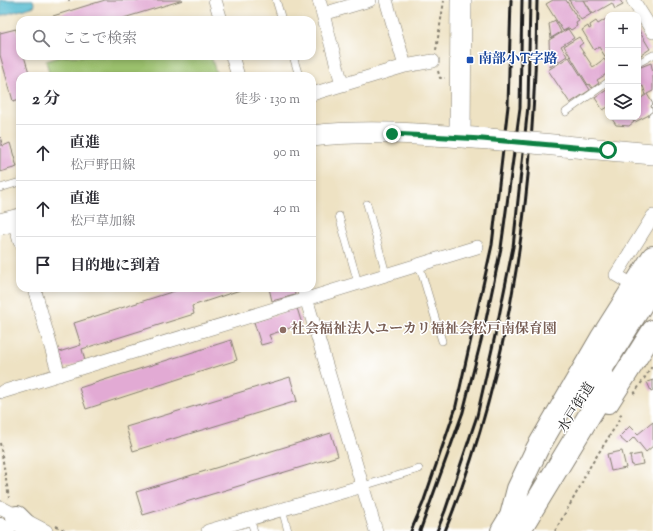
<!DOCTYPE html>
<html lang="ja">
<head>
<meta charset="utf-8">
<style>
  :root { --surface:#fff; --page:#f2f2f3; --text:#2b2b33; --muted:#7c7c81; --line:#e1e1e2 }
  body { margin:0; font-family:"Sorts Mill Goudy","Noto Serif JP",serif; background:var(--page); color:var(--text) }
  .controls { position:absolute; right:12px; top:12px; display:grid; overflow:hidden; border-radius:8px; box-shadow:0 2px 6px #0003 }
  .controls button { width:36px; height:36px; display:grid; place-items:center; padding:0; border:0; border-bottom:1px solid var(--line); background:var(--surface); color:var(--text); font:20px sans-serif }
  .stop { position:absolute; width:12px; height:12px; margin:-9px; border:3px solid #0b8043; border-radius:50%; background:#fff }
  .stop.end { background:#0b8043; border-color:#fff; box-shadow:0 1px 4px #0008 }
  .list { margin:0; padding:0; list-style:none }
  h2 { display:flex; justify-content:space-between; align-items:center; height:52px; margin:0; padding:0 16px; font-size:17px }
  h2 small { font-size:13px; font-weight:400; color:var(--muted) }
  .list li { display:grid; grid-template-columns:26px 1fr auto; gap:12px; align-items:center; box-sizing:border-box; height:56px; padding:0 16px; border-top:1px solid var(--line) }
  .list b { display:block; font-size:15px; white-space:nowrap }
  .list p { margin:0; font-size:13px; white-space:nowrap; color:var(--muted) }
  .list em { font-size:13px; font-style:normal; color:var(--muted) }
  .icon { flex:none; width:22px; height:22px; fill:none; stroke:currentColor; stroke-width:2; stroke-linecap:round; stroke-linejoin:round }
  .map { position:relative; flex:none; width:653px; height:531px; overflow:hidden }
  .search { position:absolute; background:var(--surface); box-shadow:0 2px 6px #0003; left:16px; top:16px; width:300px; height:44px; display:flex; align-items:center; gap:10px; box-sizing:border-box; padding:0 14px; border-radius:12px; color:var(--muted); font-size:15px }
  .panel { position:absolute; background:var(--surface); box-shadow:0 2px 6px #0003; left:16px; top:72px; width:300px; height:220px; border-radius:12px }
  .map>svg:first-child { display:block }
  .green { fill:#9cc26d; stroke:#5c6f44 }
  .water { fill:#51b9cf; stroke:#366a76 }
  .building { fill:#e2aad4 }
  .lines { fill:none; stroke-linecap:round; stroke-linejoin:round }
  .service-casing { stroke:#857f70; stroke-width:8 }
  .minor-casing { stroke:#857f70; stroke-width:14 }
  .primary-casing { stroke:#857f70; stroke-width:22 }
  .trunk-casing { stroke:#857f70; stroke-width:24 }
  .path { stroke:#857f70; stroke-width:2; stroke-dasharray:3 3; stroke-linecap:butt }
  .service { stroke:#fff; stroke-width:7 }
  .minor { stroke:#fff; stroke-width:13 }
  .primary { stroke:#fff; stroke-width:21 }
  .trunk { stroke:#fff; stroke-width:22 }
  .rail { stroke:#1c1c1c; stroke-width:3 }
  .primary-bridge-casing { stroke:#857f70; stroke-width:22; stroke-linecap:butt }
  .primary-bridge { stroke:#fff; stroke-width:21 }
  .route { stroke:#0b8043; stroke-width:5 }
  .transit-dot { fill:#1a4fb4; stroke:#fff; stroke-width:1.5 }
  .education-dot { fill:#8d6e63; stroke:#fff; stroke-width:1.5 }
  .labels { text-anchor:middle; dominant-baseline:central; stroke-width:3; stroke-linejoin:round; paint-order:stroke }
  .transit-label { font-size:14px; font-weight:bold; fill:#164399; stroke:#fff; text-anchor:start }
  .education-label { font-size:14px; font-weight:bold; fill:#785e54; stroke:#fff; text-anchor:start }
  .street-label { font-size:14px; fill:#1c1c1c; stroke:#fff }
</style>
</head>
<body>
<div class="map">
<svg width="653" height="531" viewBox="0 0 653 531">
  <rect width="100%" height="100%" fill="#fff"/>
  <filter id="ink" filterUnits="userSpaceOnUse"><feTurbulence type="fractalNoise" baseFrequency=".025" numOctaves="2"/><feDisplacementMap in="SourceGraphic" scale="8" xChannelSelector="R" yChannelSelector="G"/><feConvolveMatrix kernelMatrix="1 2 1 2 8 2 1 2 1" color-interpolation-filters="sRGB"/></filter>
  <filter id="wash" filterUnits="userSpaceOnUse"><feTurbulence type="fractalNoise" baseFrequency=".012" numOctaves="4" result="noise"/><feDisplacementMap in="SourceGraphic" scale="16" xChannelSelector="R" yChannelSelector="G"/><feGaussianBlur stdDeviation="0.9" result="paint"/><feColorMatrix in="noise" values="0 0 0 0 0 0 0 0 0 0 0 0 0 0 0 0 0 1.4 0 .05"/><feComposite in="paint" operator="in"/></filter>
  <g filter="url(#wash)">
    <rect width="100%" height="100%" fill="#eee2c3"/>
    <path class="green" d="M 63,56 L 211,56 L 217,76 L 50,76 L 46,61 Z"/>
    <path class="water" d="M 0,0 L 33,0 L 35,6 L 0,16 Z"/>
    <g id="blocks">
      <path class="building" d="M 105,0 L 183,0 L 117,20 L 40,20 Z
        M 553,0 L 566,0 L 579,21 L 576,23 L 577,26 L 571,30 L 569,28 L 563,31 L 546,4 Z
        M 569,0 L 583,0 L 591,14 L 581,20 Z
        M 584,0 L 620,0 L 623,5 L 615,9 L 612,3 L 593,14 Z
        M 606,19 L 608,23 L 608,61 L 599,47 L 594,50 L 582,30 L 588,26 L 589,29 L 591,28 L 590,25 L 596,21 L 598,24 Z
        M 555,20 L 561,32 L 551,38 L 549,24 Z
        M 16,29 L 20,42 L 20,56 L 24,56 L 30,76 L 20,76 L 20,99 L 13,101 L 0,55 L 0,33 Z
        M 568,29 L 574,38 L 561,46 L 567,56 L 550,67 L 549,40 Z
        M 638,29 L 650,49 L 638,57 Z
        M 579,37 L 583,43 L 579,46 L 593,67 L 604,59 L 608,65 L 608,73 L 597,80 L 599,83 L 592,88 L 589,84 L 588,85 L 564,46 Z
        M 569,57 L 590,90 L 570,103 L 548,70 Z
        M 651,63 L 653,73 L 653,91 L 647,94 L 653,104 L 651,106 L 653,111 L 649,114 L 649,115 L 635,122 L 632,117 L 638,117 L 638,100 L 646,95 L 643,86 L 638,88 L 638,68 Z
        M 608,89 L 608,107 L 603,110 L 595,98 Z
        M 614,117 L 631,117 L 634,122 L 629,126 L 616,125 L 612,119 Z
        M 0,137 L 3,146 L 10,143 L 17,167 L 0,172 Z
        M 184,288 L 246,288 L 192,306 L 194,314 L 82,349 L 85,361 L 64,368 L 59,352 L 81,345 L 74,323 Z
        M 269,288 L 294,288 L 295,295 L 272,301 Z
        M 297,308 L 302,324 L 269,335 L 272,342 L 261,345 L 254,322 Z
        M 231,340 L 237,360 L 86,409 L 79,388 Z
        M 290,377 L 297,401 L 133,451 L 126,427 Z
        M 653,380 L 653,390 L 651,391 L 647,382 Z
        M 653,422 L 653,446 L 646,452 L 634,437 L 627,444 L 619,437 L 630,426 L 638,434 Z
        M 331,433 L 338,456 L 143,515 L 136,492 Z
        M 622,451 L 626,468 L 611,471 L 607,454 Z
        M 641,454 L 643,464 L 632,466 L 630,456 Z"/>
    </g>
  </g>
  <g filter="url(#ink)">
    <use href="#blocks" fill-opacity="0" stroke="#857f70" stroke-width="1"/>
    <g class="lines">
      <defs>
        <path id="service" d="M 276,0 L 282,20
          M 293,56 L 299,76
          M 638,63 L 653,55
          M 566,112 L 608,82
          M 0,188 L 20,182
          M 367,204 L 386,274
          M 339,216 L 358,283
          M 419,264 L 442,341
          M 363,486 L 419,469
          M 282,509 L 288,531
          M 250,519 L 254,531"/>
        <path id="minor" d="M 215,0 L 221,20
          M 319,0 L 342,84
          M 386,0 L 405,66
          M 633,0 L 653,32
          M 323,14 L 370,0
          M 232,56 L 238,76
          M 312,94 L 405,66 L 433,61
          M 14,221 L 20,242
          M 631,284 L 616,275 L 653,216
          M 34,288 L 59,375
          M 303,288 L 376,531
          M 2,392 L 477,247
          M 0,507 L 46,531
          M 208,531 L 363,486"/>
        <path id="primary" d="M 312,136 C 369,129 433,135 490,139
          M 460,137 L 461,0
          M 564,146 L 653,154
          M 0,224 L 20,219"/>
        <path id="trunk" d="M 585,395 L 653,286
          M 608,402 L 653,331
          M 511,516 L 518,489 L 537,449 L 601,339 L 653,257
          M 17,517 L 31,531
          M 0,529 L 4,531
          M 502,531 L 519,503
          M 519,531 L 609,383"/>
      </defs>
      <use href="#service" class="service-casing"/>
      <use href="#minor" class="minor-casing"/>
      <use href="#primary" class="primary-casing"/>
      <use href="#trunk" class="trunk-casing"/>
      <path class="path" d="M 69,0 L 69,1
        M 436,50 L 444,1
        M 438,71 L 440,78 L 445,78
        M 634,394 L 653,365
        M 0,443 L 9,498
        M 56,526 L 66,531
        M 555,531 L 581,485 L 586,473 L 617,424 L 622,412"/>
      <use href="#service" class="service"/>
      <use href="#minor" class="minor"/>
      <use href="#primary" class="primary"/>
      <use href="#trunk" class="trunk"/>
      <path class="rail" d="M 411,531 L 423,503 L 455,410 L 492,245 L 508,106 L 511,0
        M 420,531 L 463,412 L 484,329 L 501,248 L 520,108 L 522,0
        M 437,531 L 445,511 L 477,416 L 496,331 L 513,247 L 528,106 L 530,0
        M 445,531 C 514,363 535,180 537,0"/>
      <defs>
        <path id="primary-bridge" d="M 490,139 L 564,146"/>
      </defs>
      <use href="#primary-bridge" class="primary-bridge-casing"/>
      <use href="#primary-bridge" class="primary-bridge"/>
    </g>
  </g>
  <g class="lines" filter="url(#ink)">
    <path class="route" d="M 392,134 L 482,139 L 608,150"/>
  </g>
  <rect class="transit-dot" x="466" y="56" width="8" height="8" rx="2"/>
  <circle class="education-dot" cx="283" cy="330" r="4"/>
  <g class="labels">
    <g class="transit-label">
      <text x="478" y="60">南部小T字路</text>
    </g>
    <g class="education-label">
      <text x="291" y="330">社会福祉法人ユーカリ福祉会松戸南保育園</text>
    </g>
    <g class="street-label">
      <text transform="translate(577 408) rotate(-58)">水戸街道</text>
    </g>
  </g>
</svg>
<div class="controls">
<button>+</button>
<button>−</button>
<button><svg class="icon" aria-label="layers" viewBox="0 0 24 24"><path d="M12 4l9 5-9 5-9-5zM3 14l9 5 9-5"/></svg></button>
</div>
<div class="stop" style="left:608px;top:150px"></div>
<div class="stop end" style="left:392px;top:134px"></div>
<div class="search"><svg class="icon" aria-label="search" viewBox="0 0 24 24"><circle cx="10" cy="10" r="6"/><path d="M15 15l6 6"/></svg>ここで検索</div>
<section class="panel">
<h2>2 分<small>徒歩 · 130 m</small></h2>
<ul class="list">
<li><svg class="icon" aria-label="ahead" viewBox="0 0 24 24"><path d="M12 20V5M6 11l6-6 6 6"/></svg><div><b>直進</b><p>松戸野田線</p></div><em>90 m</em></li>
<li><svg class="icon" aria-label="ahead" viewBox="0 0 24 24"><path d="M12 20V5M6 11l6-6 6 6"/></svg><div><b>直進</b><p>松戸草加線</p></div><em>40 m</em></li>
<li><svg class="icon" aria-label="arrive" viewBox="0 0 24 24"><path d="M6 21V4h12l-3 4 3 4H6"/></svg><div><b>目的地に到着</b></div></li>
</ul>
</section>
</div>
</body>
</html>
